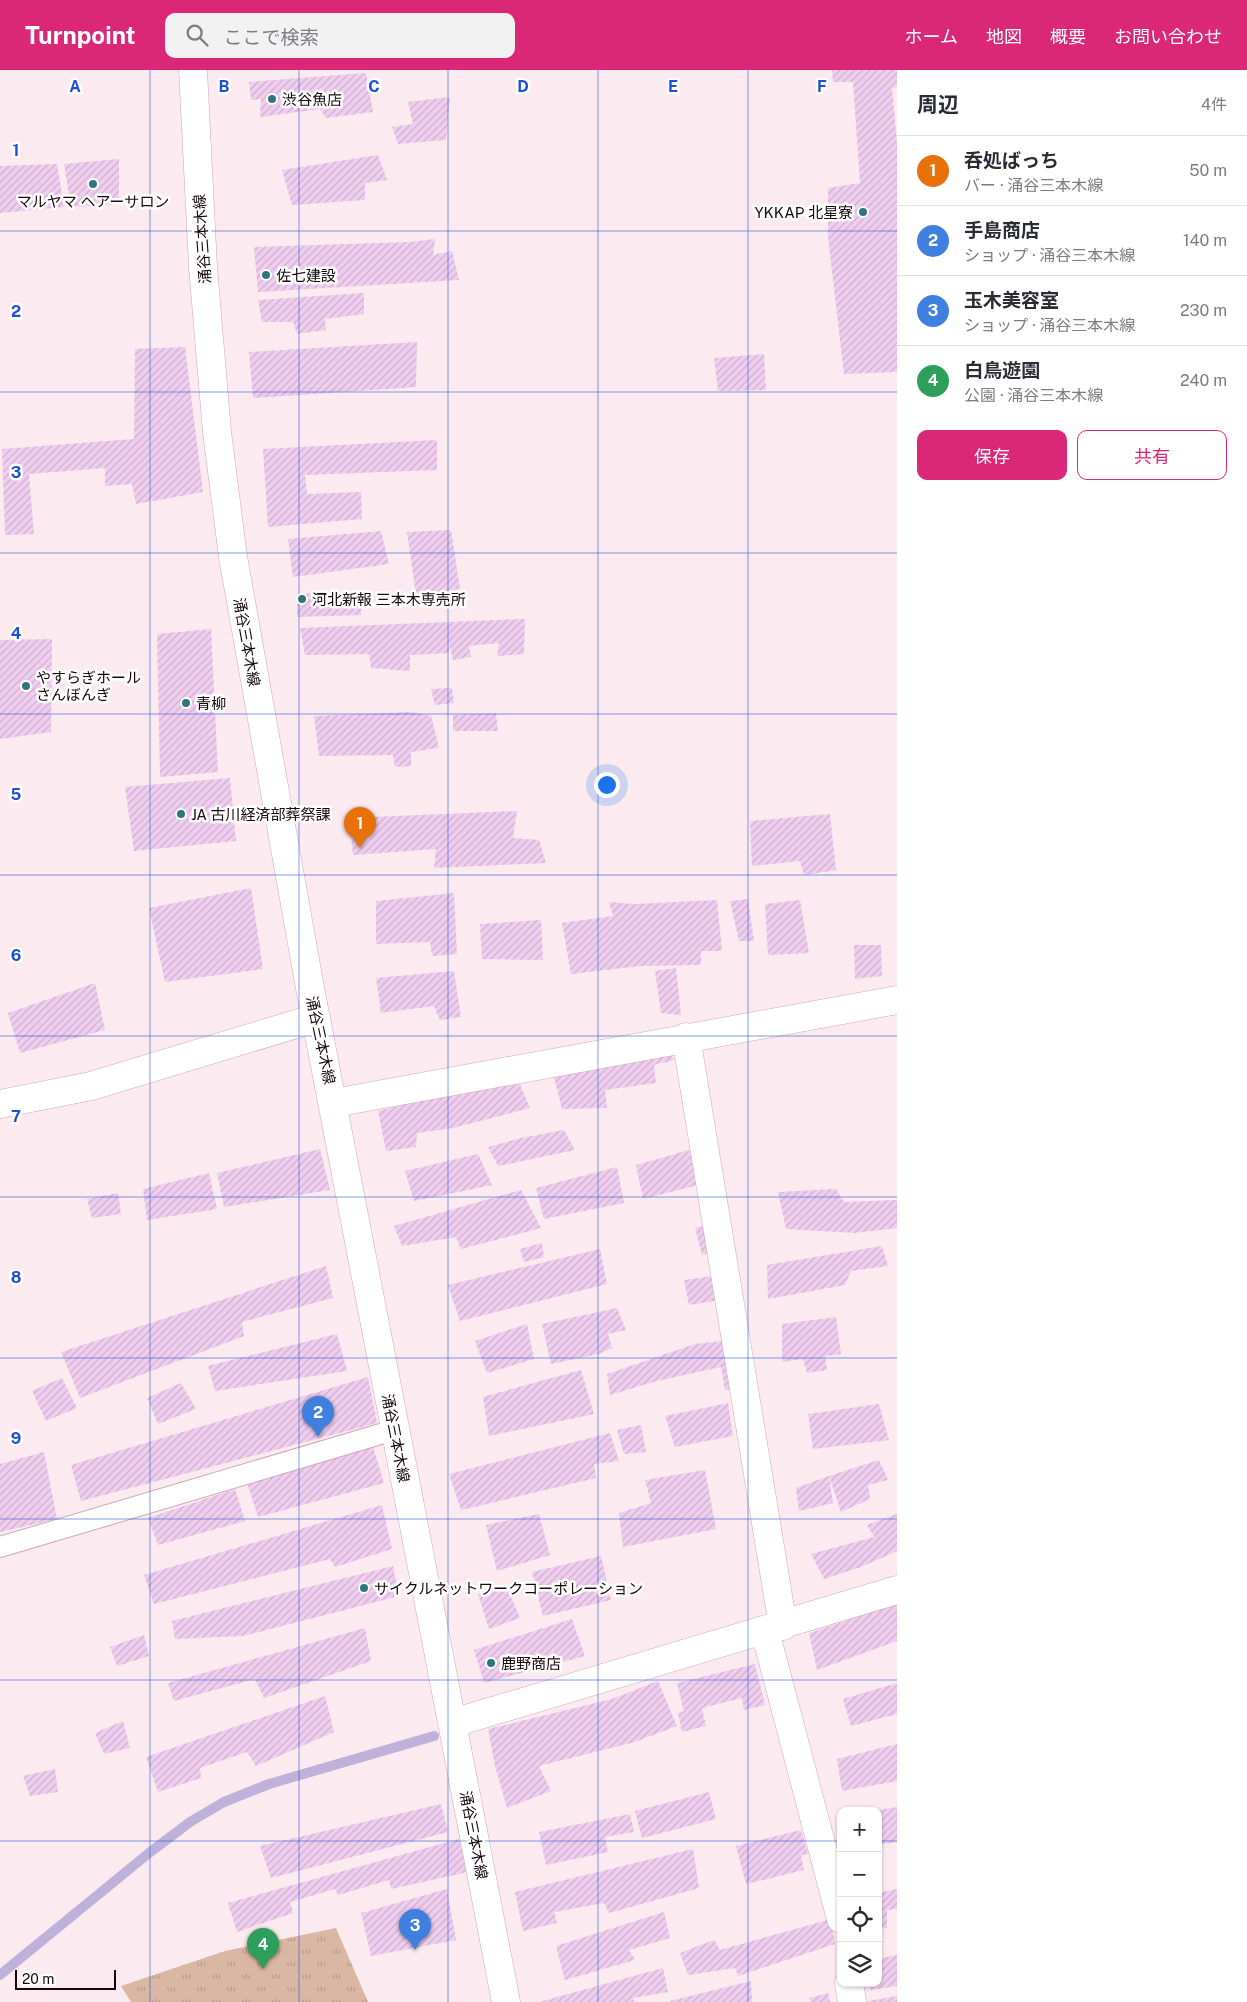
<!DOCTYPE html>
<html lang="ja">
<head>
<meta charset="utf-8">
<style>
  :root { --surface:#fff; --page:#f2f2f3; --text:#2b2b33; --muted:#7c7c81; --line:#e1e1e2; --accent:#db2777 }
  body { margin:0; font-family:"Public Sans","Noto Sans JP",sans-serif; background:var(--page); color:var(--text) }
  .controls { position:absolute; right:15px; bottom:15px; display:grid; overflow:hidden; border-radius:10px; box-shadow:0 1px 4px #0004 }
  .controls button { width:45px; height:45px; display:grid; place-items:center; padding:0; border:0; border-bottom:1px solid var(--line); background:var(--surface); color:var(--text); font:25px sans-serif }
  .scale { position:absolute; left:15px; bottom:12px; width:101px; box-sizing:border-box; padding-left:5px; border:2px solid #15080d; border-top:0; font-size:14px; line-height:18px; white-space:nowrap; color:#15080d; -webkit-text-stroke:4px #fff; paint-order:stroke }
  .you { position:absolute; left:606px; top:714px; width:18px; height:18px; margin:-12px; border:4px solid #fff; border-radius:50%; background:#1a73e8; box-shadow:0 0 0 8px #1a73e833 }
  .badge { display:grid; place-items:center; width:32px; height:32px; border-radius:50%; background:var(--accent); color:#fff; font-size:16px; font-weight:700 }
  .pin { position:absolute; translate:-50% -41px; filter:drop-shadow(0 1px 2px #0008) }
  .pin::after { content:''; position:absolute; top:26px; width:18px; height:15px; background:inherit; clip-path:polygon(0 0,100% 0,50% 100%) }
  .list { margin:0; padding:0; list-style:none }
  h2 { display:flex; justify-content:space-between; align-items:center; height:65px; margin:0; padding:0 20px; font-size:21px }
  h2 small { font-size:16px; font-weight:400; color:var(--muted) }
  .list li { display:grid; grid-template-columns:32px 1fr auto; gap:15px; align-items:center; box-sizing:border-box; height:70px; padding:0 20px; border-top:1px solid var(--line) }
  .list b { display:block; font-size:19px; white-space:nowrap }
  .list p { margin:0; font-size:16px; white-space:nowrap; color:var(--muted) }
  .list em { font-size:16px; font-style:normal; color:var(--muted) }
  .actions { display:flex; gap:10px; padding:15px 20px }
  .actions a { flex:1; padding:11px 0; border:1px solid var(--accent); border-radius:10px; text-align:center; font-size:18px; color:var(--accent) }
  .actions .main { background:var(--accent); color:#fff }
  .icon { flex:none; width:28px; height:28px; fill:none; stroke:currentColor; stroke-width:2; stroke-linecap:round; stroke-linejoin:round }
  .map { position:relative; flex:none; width:897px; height:1932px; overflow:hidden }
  header { display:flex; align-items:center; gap:30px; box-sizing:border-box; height:70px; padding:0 25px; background:var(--accent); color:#fff }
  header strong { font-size:24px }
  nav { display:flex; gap:28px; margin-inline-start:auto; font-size:18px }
  .search { width:350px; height:45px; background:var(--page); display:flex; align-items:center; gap:12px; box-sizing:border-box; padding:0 18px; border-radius:10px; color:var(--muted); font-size:19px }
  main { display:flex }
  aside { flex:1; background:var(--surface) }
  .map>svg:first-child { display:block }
  .park { fill:url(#park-tufts) }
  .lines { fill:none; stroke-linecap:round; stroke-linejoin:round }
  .stream { stroke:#beb2da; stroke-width:10 }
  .building { fill:url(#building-hatch) }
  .lane-casing { stroke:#cfa7b6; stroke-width:22 }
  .street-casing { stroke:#cfa7b6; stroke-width:29 }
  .secondary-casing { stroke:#cfa7b6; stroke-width:29 }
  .lane { stroke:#fff; stroke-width:20 }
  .street { stroke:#fff; stroke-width:28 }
  .secondary { stroke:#fff; stroke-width:28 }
  .grid { fill:none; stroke:#1d4ed8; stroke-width:1; stroke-opacity:0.55 }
  .poi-dot { fill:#2f7483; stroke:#fff; stroke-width:2 }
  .labels { text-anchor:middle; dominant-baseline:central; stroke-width:5; stroke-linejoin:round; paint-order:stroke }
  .poi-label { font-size:15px; fill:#15080d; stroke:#fff; text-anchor:start }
  .street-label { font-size:15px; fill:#15080d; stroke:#fff }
  .grid-label { font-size:16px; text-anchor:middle; font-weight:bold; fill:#1d4ed8; stroke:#fff; stroke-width:5; stroke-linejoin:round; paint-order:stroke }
</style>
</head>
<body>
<header>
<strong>Turnpoint</strong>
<div class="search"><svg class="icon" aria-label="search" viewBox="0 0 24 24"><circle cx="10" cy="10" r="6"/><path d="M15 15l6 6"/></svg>ここで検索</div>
<nav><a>ホーム</a><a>地図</a><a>概要</a><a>お問い合わせ</a></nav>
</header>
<main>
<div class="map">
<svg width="897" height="1932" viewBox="0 0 897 1932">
  <defs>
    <pattern id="park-tufts" width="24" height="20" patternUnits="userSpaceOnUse" patternTransform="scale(1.25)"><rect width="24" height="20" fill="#d9b7a4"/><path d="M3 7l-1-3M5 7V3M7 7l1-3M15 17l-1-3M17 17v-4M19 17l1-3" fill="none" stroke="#b99c8c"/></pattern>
    <pattern id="building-hatch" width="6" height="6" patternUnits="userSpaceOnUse" patternTransform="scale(1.25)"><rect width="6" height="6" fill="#f0ceef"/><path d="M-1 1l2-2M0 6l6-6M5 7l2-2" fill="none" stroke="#cdafcc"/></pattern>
  </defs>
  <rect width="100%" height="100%" fill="#fbeaf0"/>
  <path class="park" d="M 336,1858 L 368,1932 L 131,1932 L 121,1916 L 225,1881 Z"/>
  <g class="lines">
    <path class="stream" d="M 0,1905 L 149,1783 L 190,1752 L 224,1732 L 269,1714 L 434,1666"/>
  </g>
  <path class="building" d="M 832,0 L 897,0 L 897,17 L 892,18 L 897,73 L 897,302 L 844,304 L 828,167 L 828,118 L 860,113 L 853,12 L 833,12 Z
    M 366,3 L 373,42 L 326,48 L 320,39 L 260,47 L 261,29 L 251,30 L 249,12 Z
    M 450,27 L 446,70 L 398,74 L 392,57 L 413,54 L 408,32 Z
    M 378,85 L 387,110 L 365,113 L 365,130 L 292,135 L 282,100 Z
    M 119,89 L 119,134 L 71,137 L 64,94 Z
    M 57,94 L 64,137 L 0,143 L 0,96 Z
    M 435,169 L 433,185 L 452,181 L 459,210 L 258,222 L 254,177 L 410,172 Z
    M 364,223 L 364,244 L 325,249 L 326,260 L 297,264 L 293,252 L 262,252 L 258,230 Z
    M 417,272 L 416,317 L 253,328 L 249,282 Z
    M 185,277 L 203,422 L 136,434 L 132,414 L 105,416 L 105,398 L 29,404 L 34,464 L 5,465 L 2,379 L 134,369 L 135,279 Z
    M 764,284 L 766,320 L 718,321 L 714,288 Z
    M 437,370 L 437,400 L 305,405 L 307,424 L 361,422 L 362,449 L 268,457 L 263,379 Z
    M 451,460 L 460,519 L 416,525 L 407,462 Z
    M 381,461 L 389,494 L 293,507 L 288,469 Z
    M 362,522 L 361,545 L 297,547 L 297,524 Z
    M 525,549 L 524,584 L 497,586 L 499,573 L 469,576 L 471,587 L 453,590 L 449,574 L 449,583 L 410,585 L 410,601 L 371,598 L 369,584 L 305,585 L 300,558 Z
    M 211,559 L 218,702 L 160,707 L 157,564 Z
    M 52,569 L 51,662 L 0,669 L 0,570 Z
    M 452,618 L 454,633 L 435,635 L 431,619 Z
    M 411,642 L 431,646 L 439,678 L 411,682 L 411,696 L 395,697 L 393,685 L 319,686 L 314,646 Z
    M 496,643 L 498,661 L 453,661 L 453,645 Z
    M 230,708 L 236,771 L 134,781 L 125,717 Z
    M 517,741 L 513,768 L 539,770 L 546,793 L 434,798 L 436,779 L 353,785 L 349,748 Z
    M 830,744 L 836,800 L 804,805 L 800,791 L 752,796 L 750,751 Z
    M 251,818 L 263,899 L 165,912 L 149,838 Z
    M 454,823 L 457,884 L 432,886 L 430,872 L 376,874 L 376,831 Z
    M 748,829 L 754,871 L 739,871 L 730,831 Z
    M 717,830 L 722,881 L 701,881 L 701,895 L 640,896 L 571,904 L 562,853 L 613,846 L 609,832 L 634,834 Z
    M 800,830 L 809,883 L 768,885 L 765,834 Z
    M 541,850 L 543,890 L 482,889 L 480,854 Z
    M 854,875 L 881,875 L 882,906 L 855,909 Z
    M 676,898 L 681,945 L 661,943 L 655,901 Z
    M 454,901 L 461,947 L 440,950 L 434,936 L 381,943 L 376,908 Z
    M 95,913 L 105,960 L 20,983 L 8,943 Z
    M 661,972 L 675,990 L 654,995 L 656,1013 L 605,1020 L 607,1038 L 562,1039 L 550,992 Z
    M 518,1010 L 530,1038 L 453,1058 L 417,1063 L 416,1077 L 386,1081 L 378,1041 L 443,1025 Z
    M 564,1060 L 575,1080 L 498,1096 L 488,1077 L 521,1068 Z
    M 320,1079 L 330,1120 L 224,1137 L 217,1103 Z
    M 689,1080 L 698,1115 L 643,1129 L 636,1095 Z
    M 478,1084 L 492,1115 L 414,1131 L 405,1101 Z
    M 617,1097 L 624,1133 L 544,1149 L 536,1118 Z
    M 209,1103 L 217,1139 L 147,1150 L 143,1119 Z
    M 836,1119 L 844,1132 L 897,1130 L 897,1158 L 855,1163 L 786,1159 L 778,1122 Z
    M 521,1120 L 541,1158 L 461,1179 L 456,1167 L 402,1176 L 394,1156 Z
    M 118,1123 L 121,1144 L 92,1148 L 87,1129 Z
    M 715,1152 L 721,1180 L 702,1185 L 695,1158 Z
    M 542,1173 L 544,1187 L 524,1192 L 520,1179 Z
    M 882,1176 L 888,1196 L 851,1201 L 845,1215 L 768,1229 L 767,1195 Z
    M 600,1179 L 607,1214 L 460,1251 L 448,1215 Z
    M 326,1196 L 333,1228 L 242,1252 L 244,1266 L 80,1328 L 61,1282 Z
    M 722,1205 L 726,1229 L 689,1235 L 684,1210 Z
    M 617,1238 L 626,1260 L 608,1264 L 612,1278 L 599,1284 L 551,1294 L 542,1254 Z
    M 836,1247 L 841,1284 L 825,1286 L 827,1300 L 807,1303 L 803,1289 L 782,1292 L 782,1254 Z
    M 527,1254 L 534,1289 L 487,1303 L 475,1271 Z
    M 337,1264 L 347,1301 L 215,1321 L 208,1296 Z
    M 731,1270 L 739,1318 L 725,1320 L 721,1297 L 657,1311 L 610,1325 L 607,1304 L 695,1274 Z
    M 581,1300 L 594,1344 L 489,1366 L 483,1327 Z
    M 368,1307 L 377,1353 L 81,1431 L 71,1395 Z
    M 62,1308 L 77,1338 L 46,1351 L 32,1321 Z
    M 181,1313 L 196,1339 L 158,1354 L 147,1328 Z
    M 728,1333 L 733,1366 L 675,1377 L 665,1346 Z
    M 879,1334 L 889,1370 L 813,1379 L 808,1344 Z
    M 641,1355 L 646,1382 L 624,1384 L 617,1360 Z
    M 610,1363 L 619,1391 L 594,1394 L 596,1408 L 461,1440 L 449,1404 Z
    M 372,1373 L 384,1413 L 258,1447 L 246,1410 Z
    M 44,1382 L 57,1449 L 0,1462 L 0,1394 Z
    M 879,1390 L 888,1410 L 868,1415 L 870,1429 L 841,1442 L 829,1406 L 833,1433 L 799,1441 L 796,1418 L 829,1406 Z
    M 705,1400 L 716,1459 L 623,1477 L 619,1443 L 651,1433 L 645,1410 Z
    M 235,1419 L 245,1451 L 158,1475 L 148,1448 Z
    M 382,1435 L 392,1479 L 335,1497 L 330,1489 L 154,1534 L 144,1505 Z
    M 539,1444 L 550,1485 L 497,1501 L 486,1455 Z
    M 897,1444 L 897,1481 L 861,1497 L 824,1509 L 811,1484 L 874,1467 L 877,1471 L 867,1455 Z
    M 601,1486 L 611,1530 L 543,1546 L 532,1502 Z
    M 393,1496 L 399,1526 L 243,1566 L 175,1569 L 172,1551 Z
    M 506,1516 L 520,1548 L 489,1559 L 478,1524 Z
    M 897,1534 L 897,1571 L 817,1600 L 809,1563 Z
    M 572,1549 L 585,1586 L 484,1613 L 474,1580 Z
    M 365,1558 L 371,1591 L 264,1628 L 255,1609 L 174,1631 L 168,1613 Z
    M 144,1565 L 149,1586 L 117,1596 L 110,1577 Z
    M 755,1594 L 765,1635 L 744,1640 L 742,1628 L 702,1638 L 706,1656 L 682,1662 L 678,1643 L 684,1641 L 677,1613 Z
    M 658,1611 L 677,1656 L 635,1672 L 539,1696 L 551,1721 L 507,1738 L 495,1696 L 488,1659 L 612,1629 Z
    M 897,1613 L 897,1644 L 851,1656 L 843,1629 Z
    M 325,1626 L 334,1662 L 256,1696 L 247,1682 L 200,1698 L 201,1708 L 158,1722 L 146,1687 Z
    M 123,1651 L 130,1678 L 104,1684 L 95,1663 Z
    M 897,1674 L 897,1711 L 842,1721 L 837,1689 Z
    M 55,1699 L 58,1722 L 30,1726 L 23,1706 Z
    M 709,1722 L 716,1749 L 642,1768 L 635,1741 Z
    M 441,1734 L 448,1762 L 271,1808 L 260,1776 Z
    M 897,1737 L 897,1772 L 878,1775 L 878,1740 Z
    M 630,1744 L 634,1762 L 605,1767 L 608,1782 L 546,1795 L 539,1762 Z
    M 801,1760 L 808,1784 L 801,1785 L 804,1800 L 746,1814 L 736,1776 Z
    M 459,1769 L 468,1802 L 391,1819 L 389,1810 L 338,1825 L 335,1819 L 290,1832 L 293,1843 L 237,1862 L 228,1833 Z
    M 693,1779 L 699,1818 L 609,1843 L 604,1833 L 554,1842 L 557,1853 L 523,1861 L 515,1822 Z
    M 447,1819 L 456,1870 L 371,1886 L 361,1843 Z
    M 897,1819 L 897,1839 L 887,1840 L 887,1858 L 878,1859 L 878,1823 Z
    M 664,1842 L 670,1868 L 629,1880 L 635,1890 L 565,1910 L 556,1876 Z
    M 831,1849 L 835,1874 L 738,1906 L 735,1898 L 688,1905 L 680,1883 L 714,1870 L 720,1880 Z
    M 897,1885 L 897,1916 L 871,1920 L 870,1913 L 878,1913 L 878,1889 Z
    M 663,1898 L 668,1922 L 633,1928 L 634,1932 L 539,1932 Z
    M 751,1911 L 752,1932 L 670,1932 L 670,1931 Z
    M 828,1923 L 830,1932 L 811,1932 L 809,1928 Z
    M 897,1926 L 897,1932 L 868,1932 L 868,1931 Z"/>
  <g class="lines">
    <defs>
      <path id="lane" d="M 0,1477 L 394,1360"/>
      <path id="street" d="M 686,967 L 783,1556
        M 334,1033 L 897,930
        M 765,1561 L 841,1849
        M 453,1653 L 897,1520
        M 849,1913 L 852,1932"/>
      <path id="secondary" d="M 193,0 L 203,197 L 217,362 L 233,487 L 310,918 L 506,1932
        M 0,1034 L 91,1016 L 316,948"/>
    </defs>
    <use href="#lane" class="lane-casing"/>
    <use href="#street" class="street-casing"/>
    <use href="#secondary" class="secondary-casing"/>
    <use href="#lane" class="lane"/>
    <use href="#street" class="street"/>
    <use href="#secondary" class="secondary"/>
  </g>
  <path class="grid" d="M 150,0 L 150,1932M 299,0 L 299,1932M 448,0 L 448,1932M 598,0 L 598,1932M 748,0 L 748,1932M 0,161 L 897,161M 0,322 L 897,322M 0,483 L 897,483M 0,644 L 897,644M 0,805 L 897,805M 0,966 L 897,966M 0,1127 L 897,1127M 0,1288 L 897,1288M 0,1449 L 897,1449M 0,1610 L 897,1610M 0,1771 L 841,1771M 878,1771 L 897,1771"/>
  <g class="poi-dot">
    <circle cx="272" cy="29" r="5"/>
    <circle cx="93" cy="114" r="5"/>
    <circle cx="863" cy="142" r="5"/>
    <circle cx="266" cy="205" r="5"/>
    <circle cx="302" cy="529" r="5"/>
    <circle cx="26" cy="616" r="5"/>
    <circle cx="186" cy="633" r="5"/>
    <circle cx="181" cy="744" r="5"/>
    <circle cx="364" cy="1518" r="5"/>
    <circle cx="491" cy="1593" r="5"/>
  </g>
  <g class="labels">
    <g class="poi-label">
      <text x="282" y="29">渋谷魚店</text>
      <text x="93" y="131" text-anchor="middle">マルヤマ ヘアーサロン</text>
      <text x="853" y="142" text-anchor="end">YKKAP 北星寮</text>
      <text x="276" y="205">佐七建設</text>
      <text x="312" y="529">河北新報 三本木専売所</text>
      <text x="36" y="607">やすらぎホール<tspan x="36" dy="17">さんぼんぎ</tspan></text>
      <text x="196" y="633">青柳</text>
      <text x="191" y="744">JA 古川経済部葬祭課</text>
      <text x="374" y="1518">サイクルネットワークコーポレーション</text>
      <text x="501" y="1593">鹿野商店</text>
    </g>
    <g class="street-label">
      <text transform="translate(202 169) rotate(-94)">涌谷三本木線</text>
      <text transform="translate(247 572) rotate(80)">涌谷三本木線</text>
      <text transform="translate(321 970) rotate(78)">涌谷三本木線</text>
      <text transform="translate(396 1368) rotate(79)">涌谷三本木線</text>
      <text transform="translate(474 1765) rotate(79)">涌谷三本木線</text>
    </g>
  </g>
  <g class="grid-label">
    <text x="75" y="22">A</text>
    <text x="224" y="22">B</text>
    <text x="374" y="22">C</text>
    <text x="523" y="22">D</text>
    <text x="673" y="22">E</text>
    <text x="822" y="22">F</text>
    <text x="16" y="86">1</text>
    <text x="16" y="247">2</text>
    <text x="16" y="408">3</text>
    <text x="16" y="569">4</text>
    <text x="16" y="730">5</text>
    <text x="16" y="891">6</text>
    <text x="16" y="1052">7</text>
    <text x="16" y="1213">8</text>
    <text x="16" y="1374">9</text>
  </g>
</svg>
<div class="controls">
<button>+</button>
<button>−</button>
<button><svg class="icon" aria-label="locate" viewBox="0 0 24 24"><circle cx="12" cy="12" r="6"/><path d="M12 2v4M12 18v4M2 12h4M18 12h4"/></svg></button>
<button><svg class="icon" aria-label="layers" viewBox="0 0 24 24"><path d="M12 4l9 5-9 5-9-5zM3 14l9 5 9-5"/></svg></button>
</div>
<div class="scale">20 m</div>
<div class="you"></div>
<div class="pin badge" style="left:360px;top:778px;background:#e8710a">1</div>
<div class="pin badge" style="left:318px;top:1367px;background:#3f7fe0">2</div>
<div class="pin badge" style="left:415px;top:1880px;background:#3f7fe0">3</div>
<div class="pin badge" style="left:263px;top:1899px;background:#2e9e5b">4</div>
</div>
<aside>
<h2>周辺<small>4件</small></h2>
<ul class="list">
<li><span class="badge" style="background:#e8710a">1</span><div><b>呑処ばっち</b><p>バー · 涌谷三本木線</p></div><em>50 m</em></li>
<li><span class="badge" style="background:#3f7fe0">2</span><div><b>手島商店</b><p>ショップ · 涌谷三本木線</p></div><em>140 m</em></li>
<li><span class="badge" style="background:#3f7fe0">3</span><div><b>玉木美容室</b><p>ショップ · 涌谷三本木線</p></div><em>230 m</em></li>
<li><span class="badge" style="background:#2e9e5b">4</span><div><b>白鳥遊園</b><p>公園 · 涌谷三本木線</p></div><em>240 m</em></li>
</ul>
<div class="actions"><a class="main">保存</a><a>共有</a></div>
</aside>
</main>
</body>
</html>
